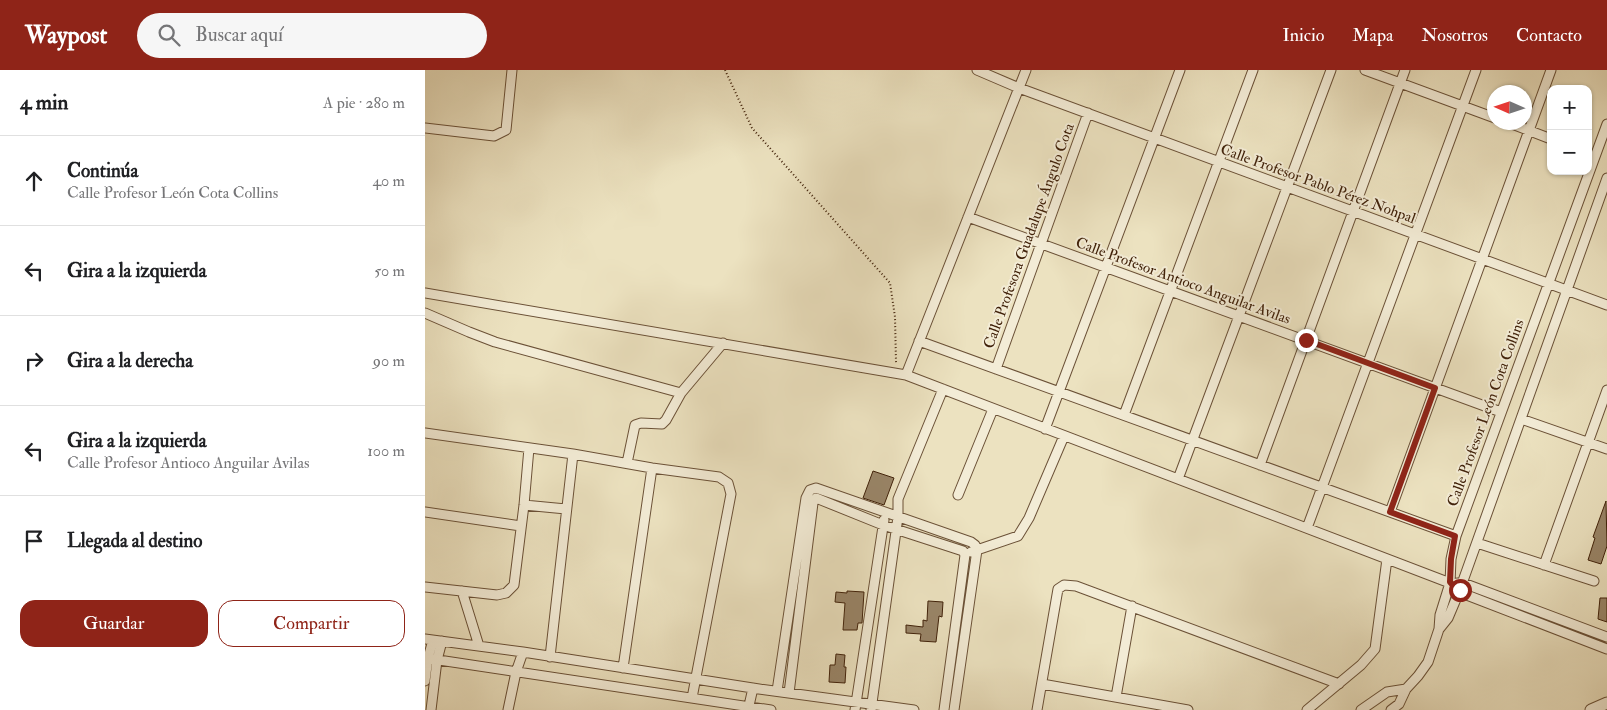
<!DOCTYPE html>
<html lang="es">
<head>
<meta charset="utf-8">
<style>
  :root { --surface:#fff; --page:#f6f6f6; --text:#202124; --muted:#757577; --line:#e0e0e0; --accent:#8f2418 }
  body { margin:0; font-family:"IM FELL Double Pica",serif; background:var(--page); color:var(--text) }
  .controls { position:absolute; right:15px; top:15px; display:grid; overflow:hidden; border-radius:10px; box-shadow:0 1px 4px #0004 }
  .controls button { width:45px; height:45px; display:grid; place-items:center; padding:0; border:0; border-bottom:1px solid var(--line); background:var(--surface); color:var(--text); font:25px sans-serif }
  .compass { position:absolute; left:1062px; top:15px; width:45px; height:45px; border-radius:50%; background:var(--surface); box-shadow:0 1px 4px #0004; rotate:273deg }
  .stop { position:absolute; width:15px; height:15px; margin:-11px; border:4px solid #8f2418; border-radius:50%; background:#fff }
  .stop.end { background:#8f2418; border-color:#fff; box-shadow:0 1px 5px #0008 }
  .list { margin:0; padding:0; list-style:none }
  h2 { display:flex; justify-content:space-between; align-items:center; height:65px; margin:0; padding:0 20px; font-size:21px }
  h2 small { font-size:16px; font-weight:400; color:var(--muted) }
  .list li { display:grid; grid-template-columns:32px 1fr auto; gap:15px; align-items:center; box-sizing:border-box; height:90px; padding:0 20px; border-top:1px solid var(--line) }
  .list b { display:block; font-size:19px; white-space:nowrap }
  .list p { margin:0; font-size:16px; white-space:nowrap; color:var(--muted) }
  .list em { font-size:16px; font-style:normal; color:var(--muted) }
  .actions { display:flex; gap:10px; padding:15px 20px }
  .actions a { flex:1; padding:11px 0; border:1px solid var(--accent); border-radius:15px; text-align:center; font-size:18px; color:var(--accent) }
  .actions .main { background:var(--accent); color:#fff }
  .icon { flex:none; width:28px; height:28px; fill:none; stroke:currentColor; stroke-width:2; stroke-linecap:round; stroke-linejoin:round }
  .map { position:relative; flex:none; width:1182px; height:640px; overflow:hidden }
  header { display:flex; align-items:center; gap:30px; box-sizing:border-box; height:70px; padding:0 25px; background:var(--accent); color:#fff }
  header strong { font-size:24px }
  nav { display:flex; gap:28px; margin-inline-start:auto; font-size:18px }
  .search { width:350px; height:45px; background:var(--page); display:flex; align-items:center; gap:12px; box-sizing:border-box; padding:0 18px; border-radius:28px; color:var(--muted); font-size:19px }
  main { display:flex }
  aside { flex:1; background:var(--surface) }
  .map>svg:first-child { display:block }
  .building { fill:#998568; stroke:#402109 }
  .lines { fill:none; stroke-linecap:round; stroke-linejoin:round }
  .minor-casing { stroke:#6b5137; stroke-width:11 }
  .tertiary-casing { stroke:#6b5137; stroke-width:13 }
  .path { stroke:#402109; stroke-width:2; stroke-dasharray:1 2.5; stroke-linecap:butt }
  .minor { stroke:#f3ecd6; stroke-width:9 }
  .tertiary { stroke:#f3ecd6; stroke-width:11 }
  .route { stroke:#8f2418; stroke-width:6 }
  .labels { text-anchor:middle; dominant-baseline:central; stroke-width:4; stroke-linejoin:round; paint-order:stroke }
  .street-label { font-size:15px; fill:#402109; stroke:#f3ecd6 }
</style>
</head>
<body>
<header>
<strong>Waypost</strong>
<div class="search"><svg class="icon" aria-label="search" viewBox="0 0 24 24"><circle cx="10" cy="10" r="6"/><path d="M15 15l6 6"/></svg>Buscar aquí</div>
<nav><a>Inicio</a><a>Mapa</a><a>Nosotros</a><a>Contacto</a></nav>
</header>
<main>
<aside>
<h2>4 min<small>A pie · 280 m</small></h2>
<ul class="list">
<li><svg class="icon" aria-label="ahead" viewBox="0 0 24 24"><path d="M12 20V5M6 11l6-6 6 6"/></svg><div><b>Continúa</b><p>Calle Profesor León Cota Collins</p></div><em>40 m</em></li>
<li><svg class="icon" aria-label="left" viewBox="0 0 24 24"><path d="M17 20v-9H6M10 6l-5 5 5 5"/></svg><div><b>Gira a la izquierda</b></div><em>50 m</em></li>
<li><svg class="icon" aria-label="right" viewBox="0 0 24 24"><path d="M7 20v-9h11M14 6l5 5-5 5"/></svg><div><b>Gira a la derecha</b></div><em>90 m</em></li>
<li><svg class="icon" aria-label="left" viewBox="0 0 24 24"><path d="M17 20v-9H6M10 6l-5 5 5 5"/></svg><div><b>Gira a la izquierda</b><p>Calle Profesor Antioco Anguilar Avilas</p></div><em>100 m</em></li>
<li><svg class="icon" aria-label="arrive" viewBox="0 0 24 24"><path d="M6 21V4h12l-3 4 3 4H6"/></svg><div><b>Llegada al destino</b></div></li>
</ul>
<div class="actions"><a class="main">Guardar</a><a>Compartir</a></div>
</aside>
<div class="map">
<svg width="1182" height="640" viewBox="0 0 1182 640">
  <rect width="100%" height="100%" fill="#ece2c0"/>
  <filter id="stains"><feTurbulence type="fractalNoise" baseFrequency=".004" numOctaves="4"/><feColorMatrix values="0 0 0 0 .2 0 0 0 0 .09 0 0 0 0 .02 0 0 0 .5 -.17"/></filter>
  <radialGradient id="worn" r=".72"><stop offset=".6" stop-color="#630" stop-opacity="0"/><stop offset="1" stop-color="#630" stop-opacity=".3"/></radialGradient>
  <path class="building" d="M 448,401 L 469,408 L 459,435 L 438,428 Z
    M 1181,431 L 1182,476 L 1176,494 L 1163,490 L 1170,468 L 1168,467 Z
    M 422,521 L 439,522 L 437,553 L 433,553 L 432,560 L 418,560 L 420,533 L 410,532 L 411,522 L 422,523 Z
    M 1175,528 L 1182,528 L 1182,552 L 1173,549 Z
    M 503,531 L 518,532 L 517,547 L 514,546 L 511,572 L 495,571 L 496,564 L 481,563 L 481,555 L 498,557 L 498,550 L 502,551 Z
    M 411,584 L 420,585 L 419,597 L 421,597 L 420,613 L 404,612 L 405,595 L 410,595 Z"/>
  <g class="lines">
    <defs>
      <path id="minor" d="M 552,0 L 594,18 L 1182,235
        M 940,0 L 1070,48
        M 1082,52 L 1126,69
        M 0,58 L 69,66 L 81,60 L 87,0
        M 543,147 L 1076,342
        M 0,223 L 481,305 L 1025,513
        M 0,243 L 44,262 L 70,272 L 256,323 L 298,273
        M 494,271 L 1031,466
        M 571,299 L 663,43
        M 481,305 L 601,0
        M 699,345 L 828,0
        M 1096,349 L 1182,379
        M 620,359 L 755,0
        M 0,363 L 148,384 L 227,398 L 294,407 L 303,413 L 306,424 L 267,628
        M 202,393 L 210,355 L 216,353 L 237,354 L 241,350 L 256,323
        M 835,395 L 980,0
        M 753,409 L 906,0
        M 533,425 L 568,339
        M 99,435 L 141,439
        M 0,442 L 96,456
        M 965,442 L 1126,0
        M 882,458 L 1051,0
        M 1052,473 L 1169,511
        M 546,482 L 593,466 L 604,448 L 639,366
        M 1119,495 L 1182,320
        M 1032,513 L 1038,513 L 1182,567
        M 0,517 L 72,525 L 81,523 L 89,515 L 99,435 L 104,378
        M 1031,519 L 1034,522 L 1182,579
        M 37,521 L 54,576
        M 1015,558 L 1023,548 L 1034,522 L 1182,108
        M 0,569 L 98,582 L 334,619 L 489,640
        M 125,587 L 148,384
        M 0,588 L 346,640
        M 198,598 L 227,398
        M 0,611 L 3,588 L 8,570
        M 617,614 L 763,640
        M 352,621 L 381,428 L 385,420 L 391,418 L 546,472 L 550,475 L 552,480 L 529,640
        M 364,623 L 388,433 L 391,428 L 458,455 L 538,481 L 540,485 L 519,640
        M 691,627 L 707,536
        M 6,640 L 12,590 L 17,571
        M 83,640 L 91,602 L 98,582
        M 323,640 L 328,618
        M 430,640 L 459,450
        M 446,640 L 473,447 L 473,429 L 518,319
        M 612,640 L 633,519 L 639,515 L 651,516 L 914,614
        M 882,640 L 936,595 L 950,579 L 962,489
        M 936,640 L 962,622 L 981,619
        M 966,640 L 974,634 L 981,619 L 993,606 L 1003,592 L 1014,559 L 1015,545 L 1025,513 L 1026,489 L 1031,466 L 1182,54"/>
      <path id="tertiary" d="M 1166,640 L 1182,633"/>
    </defs>
    <use href="#minor" class="minor-casing"/>
    <use href="#tertiary" class="tertiary-casing"/>
    <path class="path" d="M 300,0 L 327,58 L 465,213 L 470,247 L 471,293"/>
    <use href="#minor" class="minor"/>
    <use href="#tertiary" class="tertiary"/>
  </g>
  <g class="lines">
    <path class="route" d="M 881,270 L 1010,318 L 965,442 L 1030,466 L 1026,489 L 1025,512 L 1034,522 L 1035,520"/>
  </g>
  <g class="labels">
    <g class="street-label">
      <text transform="translate(893 114) rotate(20)">Calle Profesor Pablo Pérez Nohpal</text>
      <text transform="translate(604 166) rotate(-70)">Calle Profesora Guadalupe Ángulo Cota</text>
      <text transform="translate(758 211) rotate(20)">Calle Profesor Antioco Anguilar Avilas</text>
      <text transform="translate(1061 343) rotate(-70)">Calle Profesor León Cota Collins</text>
    </g>
  </g>
  <rect width="100%" height="100%" filter="url(#stains)"/>
  <rect width="100%" height="100%" fill="url(#worn)"/>
</svg>
<div class="controls">
<button>+</button>
<button>−</button>
</div>
<svg class="compass" viewBox="-18 -18 36 36"><path d="M0-13l5 13h-10z" fill="#e53935"/><path d="M0 13l5-13h-10z" fill="#757577"/></svg>
<div class="stop" style="left:1035px;top:520px"></div>
<div class="stop end" style="left:881px;top:270px"></div>
</div>
</main>
</body>
</html>
